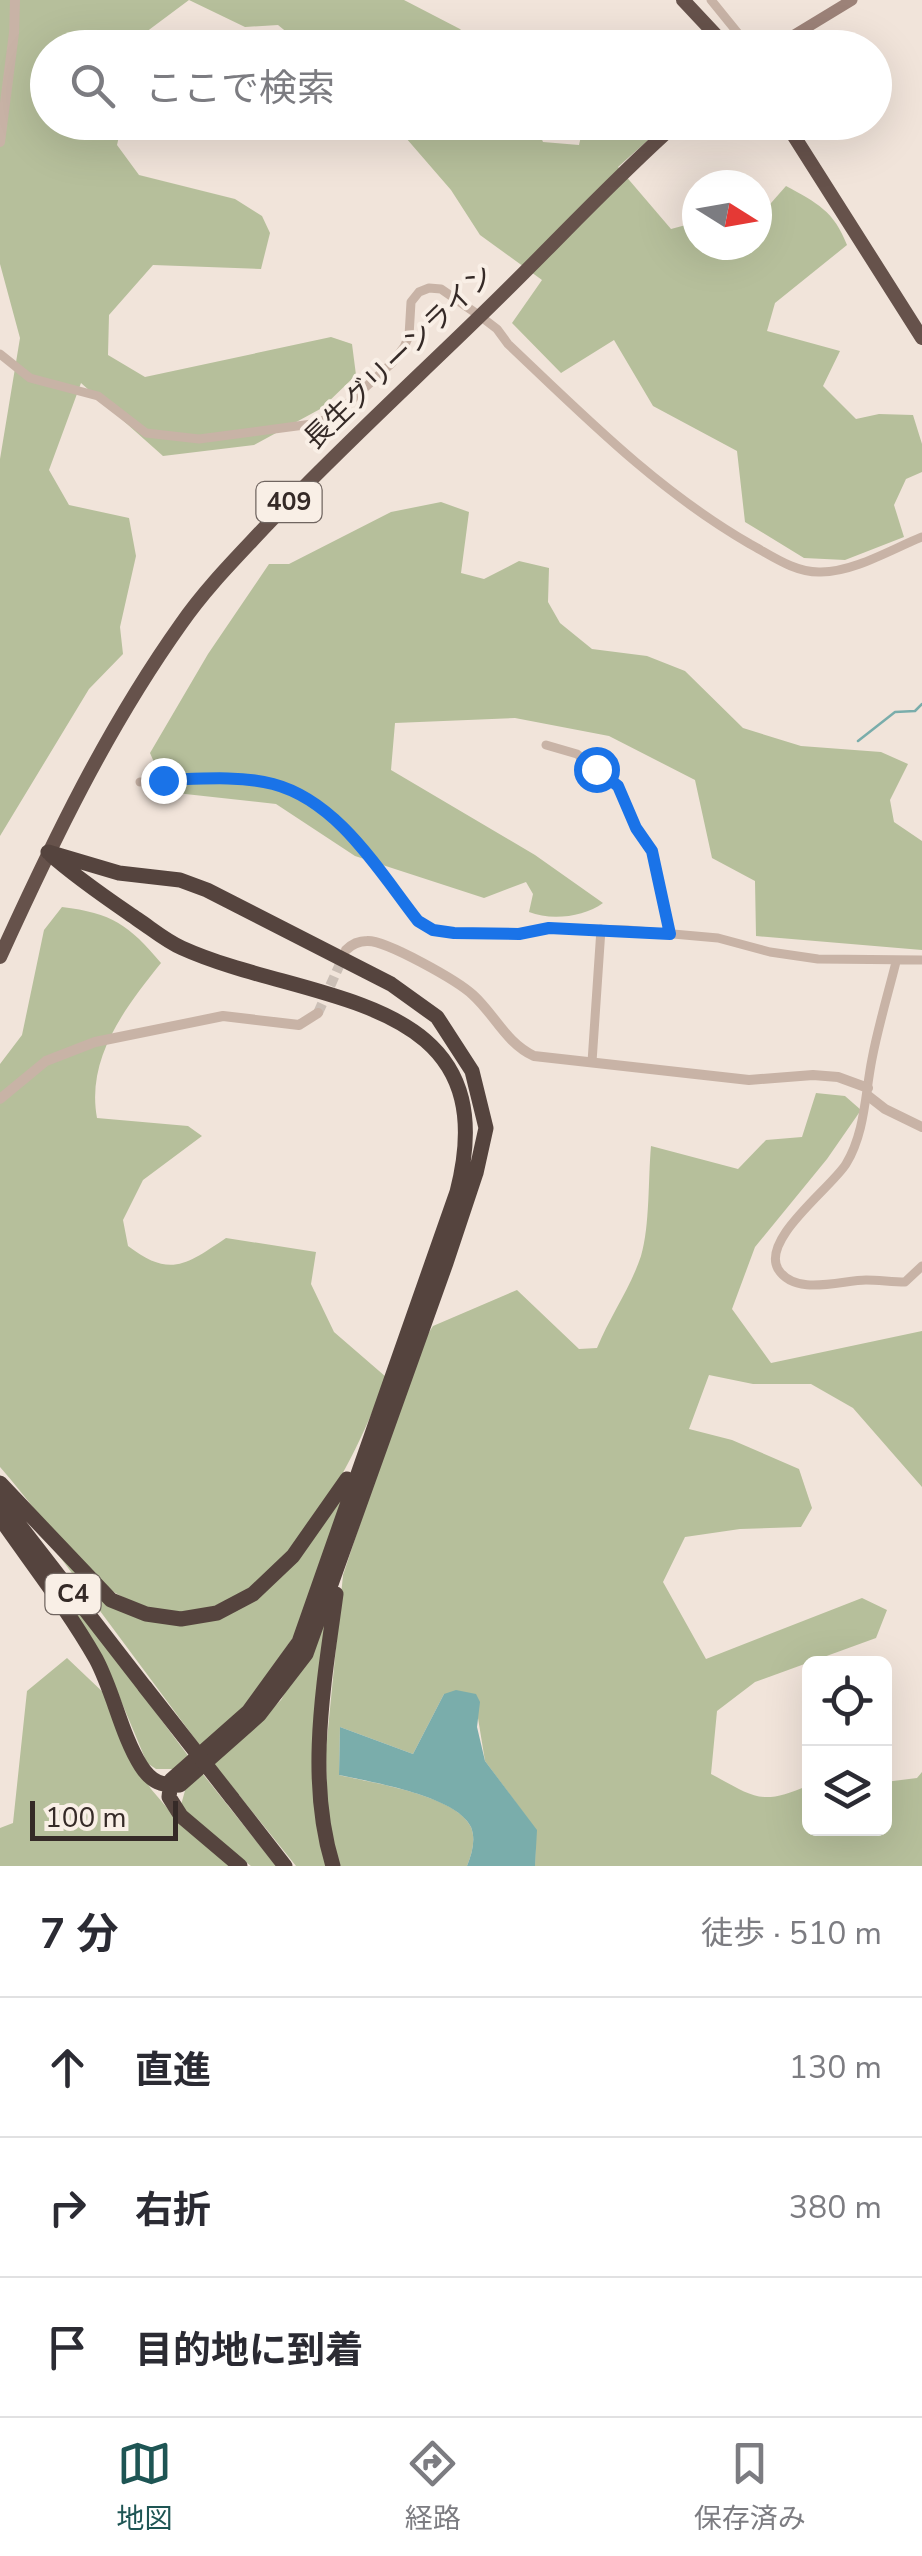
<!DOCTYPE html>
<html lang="ja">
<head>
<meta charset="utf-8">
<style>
  :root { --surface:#fff; --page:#f2f2f3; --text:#2b2b33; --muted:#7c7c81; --line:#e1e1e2; --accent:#1e5554 }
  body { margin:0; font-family:"Nunito Sans","Noto Sans JP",sans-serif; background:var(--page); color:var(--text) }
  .controls { position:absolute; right:30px; bottom:30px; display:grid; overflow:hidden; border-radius:15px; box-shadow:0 10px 40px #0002 }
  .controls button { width:90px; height:90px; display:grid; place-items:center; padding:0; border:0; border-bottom:2px solid var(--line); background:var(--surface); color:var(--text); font:50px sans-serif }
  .compass { position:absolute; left:682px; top:170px; width:90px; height:90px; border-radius:50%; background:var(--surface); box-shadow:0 10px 40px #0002; rotate:101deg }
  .scale { position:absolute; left:30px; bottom:25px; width:148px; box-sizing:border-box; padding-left:10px; border:5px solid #352a27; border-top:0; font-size:28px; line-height:35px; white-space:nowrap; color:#352a27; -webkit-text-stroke:8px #f9efe6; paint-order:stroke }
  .stop { position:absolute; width:30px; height:30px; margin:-22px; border:8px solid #1a73e8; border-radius:50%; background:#fff }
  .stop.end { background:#1a73e8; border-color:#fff; box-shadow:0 2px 10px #0008 }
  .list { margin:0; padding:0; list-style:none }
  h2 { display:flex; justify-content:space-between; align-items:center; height:130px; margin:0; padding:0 40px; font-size:42px }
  h2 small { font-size:32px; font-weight:400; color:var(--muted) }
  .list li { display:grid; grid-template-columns:65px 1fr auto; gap:30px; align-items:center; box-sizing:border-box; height:140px; padding:0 40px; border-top:2px solid var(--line) }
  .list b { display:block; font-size:38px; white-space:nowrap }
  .list em { font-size:32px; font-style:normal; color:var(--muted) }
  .icon { flex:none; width:55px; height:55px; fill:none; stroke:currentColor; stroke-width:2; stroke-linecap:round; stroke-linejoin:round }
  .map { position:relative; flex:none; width:922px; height:1866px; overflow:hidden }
  .search { position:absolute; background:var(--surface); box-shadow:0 10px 40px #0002; left:30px; right:30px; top:30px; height:110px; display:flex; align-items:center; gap:25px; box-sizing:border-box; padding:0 35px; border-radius:55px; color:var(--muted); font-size:38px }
  .sheet { height:550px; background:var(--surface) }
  nav { display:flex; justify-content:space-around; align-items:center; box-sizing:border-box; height:140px; border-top:2px solid var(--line); background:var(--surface); font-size:28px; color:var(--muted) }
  nav a { display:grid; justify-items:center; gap:5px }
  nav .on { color:var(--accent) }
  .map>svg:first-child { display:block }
  .green { fill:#b6bf9b }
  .water { fill:#7aadab }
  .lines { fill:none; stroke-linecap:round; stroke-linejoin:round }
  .stream { stroke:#7aadab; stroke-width:2.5 }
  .tertiary-tunnel { stroke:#cbbfb6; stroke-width:10; stroke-dasharray:10 5; stroke-linecap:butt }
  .minor { stroke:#c8b3a6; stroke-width:9 }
  .tertiary { stroke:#c8b3a6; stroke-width:10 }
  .secondary { stroke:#9c8278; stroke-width:11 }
  .trunk { stroke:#66524b; stroke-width:14 }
  .motorway { stroke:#55443e; stroke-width:15 }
  .motorway-bridge { stroke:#55443e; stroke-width:15 }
  .route { stroke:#1a73e8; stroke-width:12 }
  .labels { text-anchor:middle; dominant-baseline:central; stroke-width:8; stroke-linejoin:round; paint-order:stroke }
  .shield { fill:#f9efe6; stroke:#706560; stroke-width:2.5 }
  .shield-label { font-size:25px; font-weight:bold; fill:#352a27 }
  .street-label { font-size:28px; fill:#352a27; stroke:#f9efe6 }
</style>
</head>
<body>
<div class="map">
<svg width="922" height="1866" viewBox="0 0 922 1866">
  <rect width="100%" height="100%" fill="#f1e4da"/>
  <path class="green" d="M 0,0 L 404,0 L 460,29 L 477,47 L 305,47 L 278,25 L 245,27 L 189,0 L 134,41 L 133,47 L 48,48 L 48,122 L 122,123 L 117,145 L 139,175 L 235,199 L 262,216 L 270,233 L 261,269 L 153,265 L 109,315 L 108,355 L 145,377 L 331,337 L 352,344 L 356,375 L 322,408 L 254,445 L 163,456 L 81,383 L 49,470 L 69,505 L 129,518 L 136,556 L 120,627 L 123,654 L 89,689 L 0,836 L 0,459 L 20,338 L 0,264 Z
    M 393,123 L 535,123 L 543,142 L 579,145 L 584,123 L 667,123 L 618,167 L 671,229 L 697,222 L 697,245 L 757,245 L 757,219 L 786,186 C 817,203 834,211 847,245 L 775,303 L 767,331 L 840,351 L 823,386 L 856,419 L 879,414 L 913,415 L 922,444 L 922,472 L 906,479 L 894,505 L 904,537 L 845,560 L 804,558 L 745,522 L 737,451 L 653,406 L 614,340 L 561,373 L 512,323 L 542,280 L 480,235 L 451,190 Z
    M 441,502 L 469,512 L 461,573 L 484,579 L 519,561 L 549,568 L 548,602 L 560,623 L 592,649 L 647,656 L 685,671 L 743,728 L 801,746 L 881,752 L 908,764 L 890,800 L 894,822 L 922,841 L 922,950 L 756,936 L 755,881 L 712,858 L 695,780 L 609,736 L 515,718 L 395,723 L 391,770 L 535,855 L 603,903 C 584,917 551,921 529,912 L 533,894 L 526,882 L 484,898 L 355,856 L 276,804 L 167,792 L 150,753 L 208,654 L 269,564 L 289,564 L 391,512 Z
    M 62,907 C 112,913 129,925 161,963 C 125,1008 86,1058 97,1118 L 188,1126 L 202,1136 L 143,1180 L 123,1220 L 128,1246 C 170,1278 186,1265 226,1238 L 316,1252 L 311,1284 L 334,1332 L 386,1377 C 350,1477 252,1670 119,1595 C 84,1576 29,1500 0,1467 L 0,1064 L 22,1035 L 44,930 Z
    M 816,1093 L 845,1096 L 861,1110 L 827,1159 L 755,1247 L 732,1309 L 771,1363 L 922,1331 L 922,1487 L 853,1408 L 811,1384 L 753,1384 L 709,1375 L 689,1429 L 732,1440 L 799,1469 L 812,1508 L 801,1527 L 740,1529 L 685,1537 L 663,1582 L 706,1659 L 862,1598 L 887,1610 L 876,1638 L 755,1682 L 717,1711 L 711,1774 C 756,1798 761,1806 809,1785 L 810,1828 L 884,1828 L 885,1782 L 917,1778 L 922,1772 L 922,1866 L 535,1866 L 536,1830 L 485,1761 L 477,1712 L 444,1694 L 413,1754 L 340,1727 L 339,1775 C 372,1783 456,1795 471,1827 C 476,1840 472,1853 467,1866 L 339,1866 L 327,1816 L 326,1750 L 343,1575 L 418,1350 L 433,1326 L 517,1290 L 579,1349 L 597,1348 C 610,1316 630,1289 641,1256 C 650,1225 648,1179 651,1146 L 738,1169 L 766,1140 L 802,1137 Z
    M 343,1497 L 296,1633 L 246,1706 L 201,1747 L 57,1553 L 119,1609 L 224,1615 Z
    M 8,1515 L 189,1757 L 175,1769 L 156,1769 L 147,1763 L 114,1684 Z
    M 325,1619 L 315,1741 L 327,1866 L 296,1866 L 214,1764 L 281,1700 Z
    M 67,1658 L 107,1696 L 133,1760 L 151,1789 L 174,1816 L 233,1866 L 0,1866 L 0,1828 L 13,1823 L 27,1691 Z
    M 202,1773 L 276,1866 L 251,1866 L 197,1824 L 181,1805 L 186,1787 Z"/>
  <path class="water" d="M 456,1690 L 476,1694 L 480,1702 L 477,1727 L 485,1761 L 537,1830 L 535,1866 L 467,1866 C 472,1853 476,1840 471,1827 C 457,1796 371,1782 339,1775 L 340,1727 L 413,1754 L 444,1694 Z"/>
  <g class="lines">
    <path class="stream" d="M 858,741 L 895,712 L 915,711 L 922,704"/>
    <path class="tertiary-tunnel" d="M 318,1013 L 344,955"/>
    <path class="minor" d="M 711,0 L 750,48
      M 0,354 L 30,378 L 98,396 L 146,433 L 199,439 L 312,424 L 333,417 L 392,363 L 404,347 L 409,336 L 411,302 L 419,292 L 429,288 L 441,289 L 480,316 L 497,329 L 508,344 C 585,417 658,491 750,544 C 772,556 795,573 821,572 C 854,572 892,549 922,537
      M 546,745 L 577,754 L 618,786 L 636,828 L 652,851 L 670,934
      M 140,782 C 182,779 231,774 273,784 C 338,801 379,871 419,921 L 433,930 L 454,933 L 519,934 L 549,928 L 628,930 L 718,938 L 770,952 L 818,959 L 922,960
      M 896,962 C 888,994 878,1027 872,1059 C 865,1094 865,1133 846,1164 C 831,1188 761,1239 778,1269 C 795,1297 842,1280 866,1280 C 879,1280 892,1282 905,1282 L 922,1266
      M 592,1062 L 601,929"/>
    <path class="tertiary" d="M 0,142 L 14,33 L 15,0
      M 346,950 C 352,944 358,941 367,941 C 386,940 458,981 473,995 C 495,1015 506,1043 534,1056 L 749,1080 L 813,1075 L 838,1077 L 868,1088
      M 867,1095 L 885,1109 L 922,1127
      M 0,1099 L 46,1061 L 95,1042 L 223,1016 L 299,1025 L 318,1013"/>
    <path class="secondary" d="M 773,48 L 852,0"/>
    <path class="trunk" d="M 683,0 L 728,48
      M 785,122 L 922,338
      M 0,957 C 53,841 107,728 181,624 C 205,589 236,558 265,527 C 333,455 406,388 477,319 C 545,254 607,185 678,122"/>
    <path class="motorway" d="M 51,855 C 78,879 108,899 137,919 C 152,929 166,941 182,948 C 308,1005 509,990 457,1192 L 299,1642 L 249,1711 L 171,1780 L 169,1797 L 181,1816 L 240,1866
      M 0,1483 L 111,1600 L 146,1614 L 181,1619 L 217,1613 L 253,1594 L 293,1556 L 347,1479
      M 0,1500 L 145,1687
      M 0,1518 C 32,1564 68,1610 96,1659 C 114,1693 121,1734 141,1766 C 151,1782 162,1786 180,1785 L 259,1715 L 306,1654 L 446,1263 L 476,1173 L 486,1128 L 472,1071 L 437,1017 L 391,984 L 207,890 L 180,880 L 119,873 L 48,852
      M 232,1798 L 285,1866
      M 333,1866 C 306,1779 324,1683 336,1594"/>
    <path class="motorway-bridge" d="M 145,1687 L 232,1798"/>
  </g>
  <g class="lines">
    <path class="route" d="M 163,780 C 198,779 238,775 273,784 C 338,801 379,871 418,921 L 433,930 L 454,933 L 519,934 L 549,928 L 670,934 L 652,851 L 636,828 L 618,786 L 596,769"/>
  </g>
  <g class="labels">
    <g class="shield">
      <rect x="256.5" y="482" width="65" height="40" rx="8"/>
      <rect x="45.5" y="1574" width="55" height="40" rx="8"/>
    </g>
    <g class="shield-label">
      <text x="289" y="502">409</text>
      <text x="73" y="1594">C4</text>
    </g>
    <g class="street-label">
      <text transform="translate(399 357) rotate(-44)">長生グリーンライン</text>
    </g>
  </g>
</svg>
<div class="controls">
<button><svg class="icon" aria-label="locate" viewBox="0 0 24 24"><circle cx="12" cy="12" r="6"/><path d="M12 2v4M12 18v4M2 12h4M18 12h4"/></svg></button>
<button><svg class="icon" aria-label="layers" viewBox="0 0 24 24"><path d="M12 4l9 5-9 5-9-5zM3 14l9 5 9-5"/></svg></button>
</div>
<svg class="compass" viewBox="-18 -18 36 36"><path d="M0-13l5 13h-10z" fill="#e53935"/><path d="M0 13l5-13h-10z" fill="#7c7c81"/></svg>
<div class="scale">100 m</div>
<div class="stop" style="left:596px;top:769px"></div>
<div class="stop end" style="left:163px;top:780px"></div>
<div class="search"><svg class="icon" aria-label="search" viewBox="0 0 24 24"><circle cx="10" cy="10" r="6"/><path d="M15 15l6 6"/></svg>ここで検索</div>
</div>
<section class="sheet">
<h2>7 分<small>徒歩 · 510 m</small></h2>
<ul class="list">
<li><svg class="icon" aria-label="ahead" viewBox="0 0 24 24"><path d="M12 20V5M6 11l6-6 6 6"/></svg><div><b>直進</b></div><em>130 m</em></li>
<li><svg class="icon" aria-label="right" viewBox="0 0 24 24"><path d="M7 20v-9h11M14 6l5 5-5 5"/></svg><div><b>右折</b></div><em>380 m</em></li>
<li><svg class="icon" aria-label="arrive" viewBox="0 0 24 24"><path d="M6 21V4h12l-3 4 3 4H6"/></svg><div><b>目的地に到着</b></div></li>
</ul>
</section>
<nav>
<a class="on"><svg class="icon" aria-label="map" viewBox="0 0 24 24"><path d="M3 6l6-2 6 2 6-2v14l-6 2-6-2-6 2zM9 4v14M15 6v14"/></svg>地図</a>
<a><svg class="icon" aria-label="directions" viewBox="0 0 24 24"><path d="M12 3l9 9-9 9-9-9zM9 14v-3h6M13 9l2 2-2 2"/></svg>経路</a>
<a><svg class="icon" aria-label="saved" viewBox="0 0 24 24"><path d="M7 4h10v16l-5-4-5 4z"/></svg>保存済み</a>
</nav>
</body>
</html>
